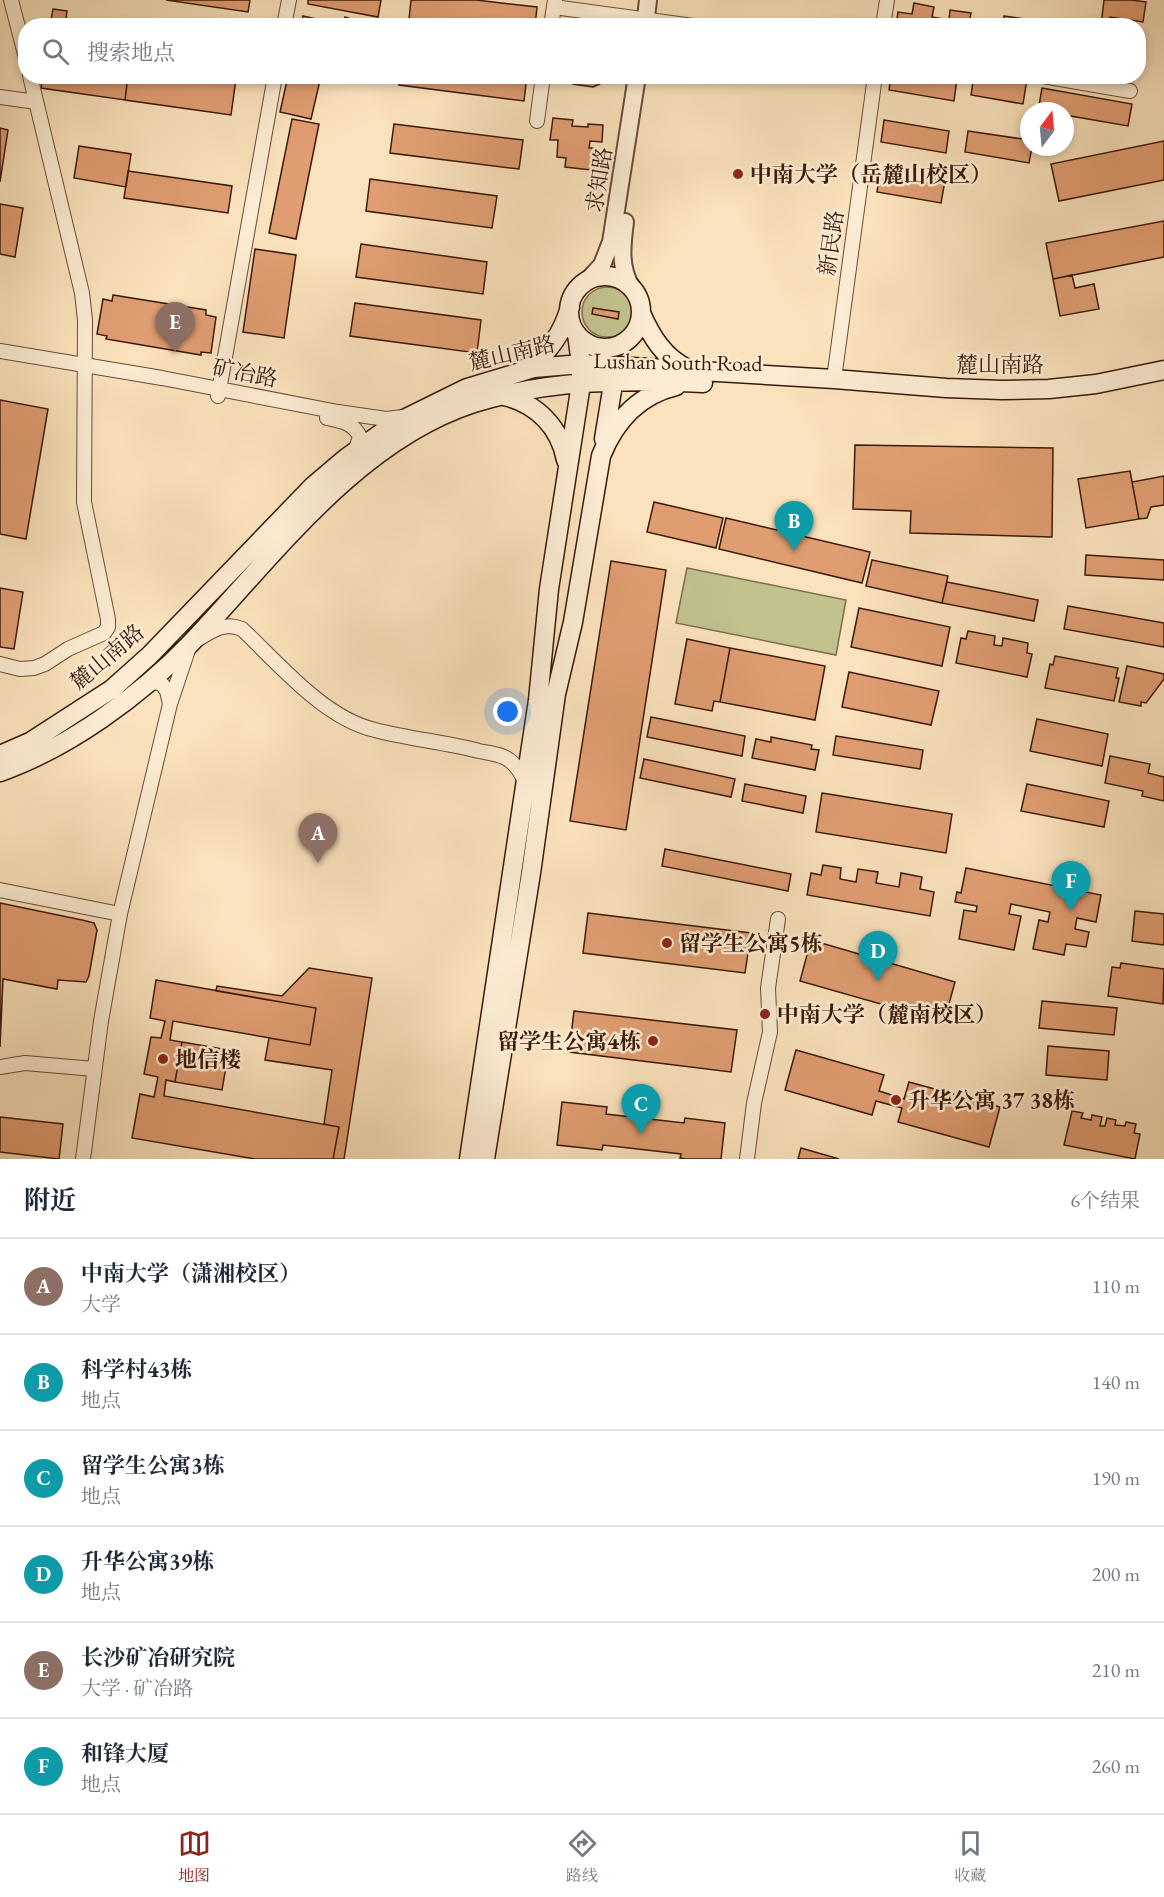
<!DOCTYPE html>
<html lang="zh">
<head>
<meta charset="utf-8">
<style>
  :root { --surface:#fff; --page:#f2f2f3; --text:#1f2937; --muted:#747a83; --line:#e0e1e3; --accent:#8f2418 }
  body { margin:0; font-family:"EB Garamond","Noto Serif SC",serif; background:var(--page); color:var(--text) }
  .compass { position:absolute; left:1020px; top:102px; width:54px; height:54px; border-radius:50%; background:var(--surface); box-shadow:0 3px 9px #0003; rotate:16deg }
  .you { position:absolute; left:508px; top:712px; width:21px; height:21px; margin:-15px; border:4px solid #fff; border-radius:50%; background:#1a73e8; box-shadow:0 0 0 9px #1a73e833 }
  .badge { display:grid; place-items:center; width:39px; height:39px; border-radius:50%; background:var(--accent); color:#fff; font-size:20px; font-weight:700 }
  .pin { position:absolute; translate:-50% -50px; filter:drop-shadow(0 2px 3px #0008) }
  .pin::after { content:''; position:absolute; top:32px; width:21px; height:18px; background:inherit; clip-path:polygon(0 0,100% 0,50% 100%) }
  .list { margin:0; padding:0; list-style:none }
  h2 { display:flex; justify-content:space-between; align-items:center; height:78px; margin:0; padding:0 24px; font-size:26px }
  h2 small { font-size:20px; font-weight:400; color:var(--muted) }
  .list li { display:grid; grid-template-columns:39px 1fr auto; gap:18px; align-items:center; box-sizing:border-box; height:96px; padding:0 24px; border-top:2px solid var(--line) }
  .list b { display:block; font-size:22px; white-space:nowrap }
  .list p { margin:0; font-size:20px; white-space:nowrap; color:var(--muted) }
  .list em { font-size:20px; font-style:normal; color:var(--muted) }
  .icon { flex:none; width:33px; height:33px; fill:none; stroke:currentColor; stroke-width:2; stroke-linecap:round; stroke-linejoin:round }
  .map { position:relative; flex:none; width:1164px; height:1159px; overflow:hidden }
  .search { position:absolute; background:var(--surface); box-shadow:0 3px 9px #0003; left:18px; right:18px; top:18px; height:66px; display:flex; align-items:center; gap:15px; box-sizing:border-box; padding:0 21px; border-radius:24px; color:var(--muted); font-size:22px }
  .sheet { height:654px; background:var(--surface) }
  nav { display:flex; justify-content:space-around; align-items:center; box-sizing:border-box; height:84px; border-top:2px solid var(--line); background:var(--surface); font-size:16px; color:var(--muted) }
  nav a { display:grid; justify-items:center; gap:3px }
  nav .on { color:var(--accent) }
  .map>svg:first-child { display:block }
  .green { fill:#c1c28e; stroke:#7e6e4c; stroke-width:1.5 }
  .building { fill:#e09d72; stroke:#3b190a; stroke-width:1.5 }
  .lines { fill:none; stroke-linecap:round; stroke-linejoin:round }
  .minor-casing { stroke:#6b4b36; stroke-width:16 }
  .tertiary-casing { stroke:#6b4b36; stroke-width:20 }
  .secondary-casing { stroke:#3b190a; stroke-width:21 }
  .minor { stroke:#fcecd3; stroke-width:14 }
  .tertiary { stroke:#fcecd3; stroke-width:16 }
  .secondary { stroke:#fcecd3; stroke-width:18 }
  .poi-dot { fill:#8f2418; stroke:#fcecd3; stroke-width:2 }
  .labels { text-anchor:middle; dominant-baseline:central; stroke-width:5; stroke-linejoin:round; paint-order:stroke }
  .poi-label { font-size:22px; font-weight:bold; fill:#3b190a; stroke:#fcecd3; text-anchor:start }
  .street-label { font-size:22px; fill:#3b190a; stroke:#fcecd3 }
</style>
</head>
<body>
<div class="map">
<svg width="1164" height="1159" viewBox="0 0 1164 1159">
  <rect width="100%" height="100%" fill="#fae2bc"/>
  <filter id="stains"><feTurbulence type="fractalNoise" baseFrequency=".00333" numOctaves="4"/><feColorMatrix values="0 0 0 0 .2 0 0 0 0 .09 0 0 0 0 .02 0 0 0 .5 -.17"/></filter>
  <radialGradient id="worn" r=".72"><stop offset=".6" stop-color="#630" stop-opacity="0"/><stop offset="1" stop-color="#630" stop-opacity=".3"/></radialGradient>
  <path class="green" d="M582 312a25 25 0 1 1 50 0a25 25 0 1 1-50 0Z
    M 687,568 L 846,600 L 836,655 L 676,623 Z"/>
  <path class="building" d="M 166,0 L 250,0 L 248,12 Z
    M 308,0 L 381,0 L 378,17 L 308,4 Z
    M 411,0 L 476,0 L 537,7 L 535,26 L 459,26 L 409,19 Z
    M 1104,0 L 1131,0 L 1146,2 L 1143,22 L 1110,17 L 1108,26 L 1101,26 Z
    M 914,3 L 934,7 L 932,17 L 949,20 L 950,10 L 971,13 L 969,23 L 982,26 L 896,26 L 898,12 L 912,14 Z
    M 53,9 L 67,11 L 65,26 L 50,26 Z
    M 303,16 L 334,23 L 334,26 L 301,26 Z
    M 1004,16 L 1072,26 L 1003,26 Z
    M 345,17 L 371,26 L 343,26 Z
    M 43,76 L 128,76 L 125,100 L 41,88 Z
    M 128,76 L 216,76 L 236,79 L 231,115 L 125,100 Z
    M 288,76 L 321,76 L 311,119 L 280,112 Z
    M 400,76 L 527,76 L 524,101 L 399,85 Z
    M 566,76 L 603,76 L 602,83 L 593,87 L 573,84 L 573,80 Z
    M 891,76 L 941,76 L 957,79 L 954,101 L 889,90 Z
    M 974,76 L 1013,76 L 1027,79 L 1023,104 L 971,95 Z
    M 1042,88 L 1132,104 L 1128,126 L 1065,115 L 1065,111 L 1038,111 Z
    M 553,118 L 573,120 L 572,126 L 588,127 L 588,124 L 603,125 L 602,142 L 590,141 L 589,148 L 593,148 L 591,170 L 565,167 L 566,158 L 557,157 L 558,140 L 550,140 Z
    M 292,119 L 319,124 L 296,239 L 269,233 Z
    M 884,120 L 949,131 L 946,153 L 881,142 Z
    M 394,124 L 523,140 L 519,169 L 390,153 Z
    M 0,128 L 8,130 L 0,182 Z
    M 968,131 L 1029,140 L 1029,147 L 1032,147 L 1029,163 L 965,152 Z
    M 1164,141 L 1164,180 L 1059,201 L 1051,164 Z
    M 79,146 L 131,154 L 126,187 L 74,178 Z
    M 880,170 L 945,181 L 941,203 L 877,192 Z
    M 128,171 L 232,186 L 228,213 L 124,198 Z
    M 370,179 L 497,196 L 492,228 L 366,211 Z
    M 0,204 L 23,208 L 15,257 L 0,254 Z
    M 1164,221 L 1164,257 L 1053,279 L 1046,243 Z
    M 361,244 L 487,262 L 483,294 L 356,277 Z
    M 255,249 L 296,255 L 284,338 L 243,332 Z
    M 1072,275 L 1075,288 L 1094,284 L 1099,309 L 1060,316 L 1053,279 Z
    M 113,295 L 206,310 L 206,315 L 216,317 L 211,353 L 201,352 L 201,355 L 106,339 L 107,336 L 97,334 L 103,299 L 112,301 Z
    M 355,303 L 481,320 L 477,353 L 350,336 Z
    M 593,308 L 619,312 L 618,319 L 592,314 Z
    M 0,400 L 48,409 L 26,539 L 0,534 Z
    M 855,445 L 1053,448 L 1052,537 L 910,533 L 911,511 L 853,509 Z
    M 1130,471 L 1139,519 L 1086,528 L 1078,479 Z
    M 1164,476 L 1164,505 L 1151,507 L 1147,518 L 1139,519 L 1132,482 Z
    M 654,502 L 723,518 L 716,548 L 647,532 Z
    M 726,518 L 870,552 L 862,583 L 719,549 Z
    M 1086,555 L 1164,560 L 1164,580 L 1085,575 Z
    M 872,560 L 948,576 L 942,603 L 866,586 Z
    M 611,561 L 666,570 L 626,830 L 570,821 Z
    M 947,582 L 1038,600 L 1034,621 L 942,603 Z
    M 0,588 L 23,592 L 14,649 L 0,647 Z
    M 1068,606 L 1164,623 L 1164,647 L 1064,629 Z
    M 859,608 L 950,627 L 942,666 L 851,647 Z
    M 968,631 L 995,636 L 994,645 L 1002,646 L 1003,638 L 1028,643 L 1027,653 L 1032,654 L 1027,677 L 956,663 L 961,638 L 966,639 Z
    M 687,639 L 730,648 L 720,702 L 714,701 L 712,711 L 675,704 Z
    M 730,648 L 825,666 L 815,720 L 720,702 Z
    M 1055,656 L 1118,668 L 1116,678 L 1119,678 L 1114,701 L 1045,688 L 1050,664 L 1053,665 Z
    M 1127,666 L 1164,674 L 1164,679 L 1146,703 L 1141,702 L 1141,706 L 1119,702 Z
    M 849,672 L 939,691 L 931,725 L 842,707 Z
    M 651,717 L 745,736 L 742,756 L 647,737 Z
    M 1037,719 L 1108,734 L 1102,766 L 1030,751 Z
    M 836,736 L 923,750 L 920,769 L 833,755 Z
    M 771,737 L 812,745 L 811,749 L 819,750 L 815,770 L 752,758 L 756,739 L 771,742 Z
    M 1110,756 L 1150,764 L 1148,773 L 1164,777 L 1164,801 L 1142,796 L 1143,791 L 1105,783 Z
    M 644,759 L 735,779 L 731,797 L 640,778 Z
    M 745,784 L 806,796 L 803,813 L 742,801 Z
    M 1027,784 L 1109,801 L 1104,827 L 1021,811 Z
    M 822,793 L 952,814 L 946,853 L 816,832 Z
    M 665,849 L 791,874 L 788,891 L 662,866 Z
    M 823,865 L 841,868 L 840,879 L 856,882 L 858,869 L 878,872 L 876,883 L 899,887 L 901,873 L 922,877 L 920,889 L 934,892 L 930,916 L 807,895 L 811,873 L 821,875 Z
    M 966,868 L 1101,895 L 1096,922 L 1077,918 L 1075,929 L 1089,932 L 1086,947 L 1066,944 L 1064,955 L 1033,949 L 1039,920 L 1048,922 L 1050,912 L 1011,904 L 1009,914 L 1021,916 L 1014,950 L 959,939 L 964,910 L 976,912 L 977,906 L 955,902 L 957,892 L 961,893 Z
    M 0,903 L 82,920 L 94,923 L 97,930 L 89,976 L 86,982 L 58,980 L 57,989 L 3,979 L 0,1047 Z
    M 1135,911 L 1164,914 L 1164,945 L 1132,941 Z
    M 588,913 L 751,933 L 745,973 L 583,953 Z
    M 811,940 L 955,982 L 944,1022 L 800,981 Z
    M 1121,963 L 1164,969 L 1163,1004 L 1108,996 L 1112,967 L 1120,968 Z
    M 309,968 L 372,978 L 344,1159 L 333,1159 L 339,1127 L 324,1124 L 332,1070 L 265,1060 L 269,1038 L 310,1045 L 316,1008 L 216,991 L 217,986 L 282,996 Z
    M 156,980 L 316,1008 L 310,1045 L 173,1021 L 170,1040 L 182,1042 L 175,1082 L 166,1080 L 164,1096 L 339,1127 L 333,1159 L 255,1159 L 132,1138 L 140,1094 L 154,1097 L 158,1077 L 144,1074 L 151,1037 L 161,1038 L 165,1021 L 150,1018 Z
    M 1042,1001 L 1117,1008 L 1114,1035 L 1039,1028 Z
    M 574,1011 L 737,1030 L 731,1072 L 569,1052 Z
    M 182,1042 L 229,1050 L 222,1090 L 175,1082 Z
    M 1048,1046 L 1109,1051 L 1107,1080 L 1046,1075 Z
    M 796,1050 L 884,1075 L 879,1091 L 904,1099 L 909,1082 L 1000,1107 L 989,1147 L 898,1122 L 902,1108 L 876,1101 L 872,1115 L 785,1090 Z
    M 562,1102 L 607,1107 L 606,1114 L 684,1123 L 685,1118 L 725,1123 L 721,1159 L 685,1159 L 680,1158 L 681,1154 L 603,1145 L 602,1150 L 557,1145 Z
    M 1072,1111 L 1083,1113 L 1081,1118 L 1091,1120 L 1092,1115 L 1102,1117 L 1100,1126 L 1105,1126 L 1107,1118 L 1116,1120 L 1115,1125 L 1125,1126 L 1126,1122 L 1136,1124 L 1134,1133 L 1140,1134 L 1135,1159 L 1064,1145 Z
    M 0,1117 L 63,1124 L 59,1159 L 0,1152 Z
    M 801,1148 L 839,1159 L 798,1159 Z"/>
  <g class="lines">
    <defs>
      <path id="minor" d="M 11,0 L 26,58
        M 554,7 L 693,26
        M 284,26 L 289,0
        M 551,26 L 555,0
        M 883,26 L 887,0
        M 1043,76 L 1130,91
        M 0,97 L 36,102
        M 537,121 L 543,76
        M 0,351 L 162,378 L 338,412 L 386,419 L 403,417
        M 834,379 L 875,76
        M 218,396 L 275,76
        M 327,418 C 341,421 354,423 360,437 L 355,452
        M 0,664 L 20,669 L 34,668 L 45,664 L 68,649 L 104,633 L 108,627 L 108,619 L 84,502 L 85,320 L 82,293 L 30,76
        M 144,686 L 155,682 L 162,684 L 167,691 L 170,704
        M 0,890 L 120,914
        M 0,1067 L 25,1063 L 94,1069
        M 83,1159 L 101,1021 L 120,914 L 170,704 L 190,644 C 208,634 222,620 242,629 C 280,665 324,718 375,730 C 409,739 445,742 479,751 C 489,753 501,754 509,760 C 517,765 521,774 526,782
        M 747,1159 L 754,1103 L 770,1032 L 768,988 L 778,919"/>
      <path id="tertiary" d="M 645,26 L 648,0
        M 625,222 C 622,245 619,268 632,288
        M 586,282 L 602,265 L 611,242 L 637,76"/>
      <path id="secondary" d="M569 312a36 36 0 1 1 72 0a36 36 0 1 1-72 0Z
        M 641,313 C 651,336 664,358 688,369
        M 526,368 C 548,355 563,332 570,307
        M 504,396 C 536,403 560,427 566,460
        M 604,439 L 615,372
        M 0,755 L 30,742 L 112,689 L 150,655 L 313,486 L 346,458 L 394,424 L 467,388 L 534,368 L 581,364 L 834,379 L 946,388 L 1002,390 L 1049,389 L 1096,384 L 1164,370
        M 0,772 C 68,748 140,696 190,644 C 272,558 356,441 474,403 C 546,380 627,379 703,383
        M 469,1159 L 538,700 L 549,589 L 581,384 L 581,364 L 577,334
        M 485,1159 L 531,873 L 556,694 L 573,622 L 601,456 C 615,421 638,395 676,386"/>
    </defs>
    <use href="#minor" class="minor-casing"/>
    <use href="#tertiary" class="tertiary-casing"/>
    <use href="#secondary" class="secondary-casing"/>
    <use href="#minor" class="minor"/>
    <use href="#tertiary" class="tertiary"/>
    <use href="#secondary" class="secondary"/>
  </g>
  <g class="poi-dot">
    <circle cx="738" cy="174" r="6"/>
    <circle cx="667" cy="943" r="6"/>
    <circle cx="765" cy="1014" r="6"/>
    <circle cx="653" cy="1041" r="6"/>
    <circle cx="163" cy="1059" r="6"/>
    <circle cx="896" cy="1100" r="6"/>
  </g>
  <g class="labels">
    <g class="poi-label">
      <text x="750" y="174">中南大学（岳麓山校区）</text>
      <text x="679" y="943">留学生公寓5栋</text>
      <text x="777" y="1014">中南大学（麓南校区）</text>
      <text x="641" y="1041" text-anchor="end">留学生公寓4栋</text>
      <text x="175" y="1059">地信楼</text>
      <text x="908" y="1100">升华公寓 37 38栋</text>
    </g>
    <g class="street-label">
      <text transform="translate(599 180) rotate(-81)">求知路</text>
      <text transform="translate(831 243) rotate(-82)">新民路</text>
      <text transform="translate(512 353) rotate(-13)">麓山南路</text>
      <text transform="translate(678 362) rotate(1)">Lushan South Road</text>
      <text x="1000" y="364">麓山南路</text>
      <text transform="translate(245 373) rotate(11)">矿冶路</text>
      <text transform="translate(107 657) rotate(-40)">麓山南路</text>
    </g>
  </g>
  <rect width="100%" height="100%" filter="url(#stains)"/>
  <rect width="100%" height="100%" fill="url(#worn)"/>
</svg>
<svg class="compass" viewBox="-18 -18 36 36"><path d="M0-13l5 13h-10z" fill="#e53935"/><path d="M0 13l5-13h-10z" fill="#747a83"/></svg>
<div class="you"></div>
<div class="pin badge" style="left:318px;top:863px;background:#8d6e63">A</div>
<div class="pin badge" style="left:794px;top:551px;background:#0f9aa8">B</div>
<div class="pin badge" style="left:641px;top:1134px;background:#0f9aa8">C</div>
<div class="pin badge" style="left:878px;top:981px;background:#0f9aa8">D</div>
<div class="pin badge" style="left:175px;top:352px;background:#8d6e63">E</div>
<div class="pin badge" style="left:1071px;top:911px;background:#0f9aa8">F</div>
<div class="search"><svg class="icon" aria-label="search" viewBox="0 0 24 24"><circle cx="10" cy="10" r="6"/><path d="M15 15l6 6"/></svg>搜索地点</div>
</div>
<section class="sheet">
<h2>附近<small>6个结果</small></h2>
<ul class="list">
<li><span class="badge" style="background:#8d6e63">A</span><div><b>中南大学（潇湘校区）</b><p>大学</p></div><em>110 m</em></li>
<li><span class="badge" style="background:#0f9aa8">B</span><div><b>科学村43栋</b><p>地点</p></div><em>140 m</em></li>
<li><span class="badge" style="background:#0f9aa8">C</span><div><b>留学生公寓3栋</b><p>地点</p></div><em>190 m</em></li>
<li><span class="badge" style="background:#0f9aa8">D</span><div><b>升华公寓39栋</b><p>地点</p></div><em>200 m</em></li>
<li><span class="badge" style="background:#8d6e63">E</span><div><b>长沙矿冶研究院</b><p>大学 · 矿冶路</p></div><em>210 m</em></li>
<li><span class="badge" style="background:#0f9aa8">F</span><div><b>和锋大厦</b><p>地点</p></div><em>260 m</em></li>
</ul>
</section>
<nav>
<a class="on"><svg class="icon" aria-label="map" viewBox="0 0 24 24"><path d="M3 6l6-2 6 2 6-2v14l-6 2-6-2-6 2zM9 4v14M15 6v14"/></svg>地图</a>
<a><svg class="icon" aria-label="directions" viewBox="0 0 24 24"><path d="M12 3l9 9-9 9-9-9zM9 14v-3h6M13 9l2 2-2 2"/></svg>路线</a>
<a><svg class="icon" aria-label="saved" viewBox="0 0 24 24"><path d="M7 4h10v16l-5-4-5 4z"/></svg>收藏</a>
</nav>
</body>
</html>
